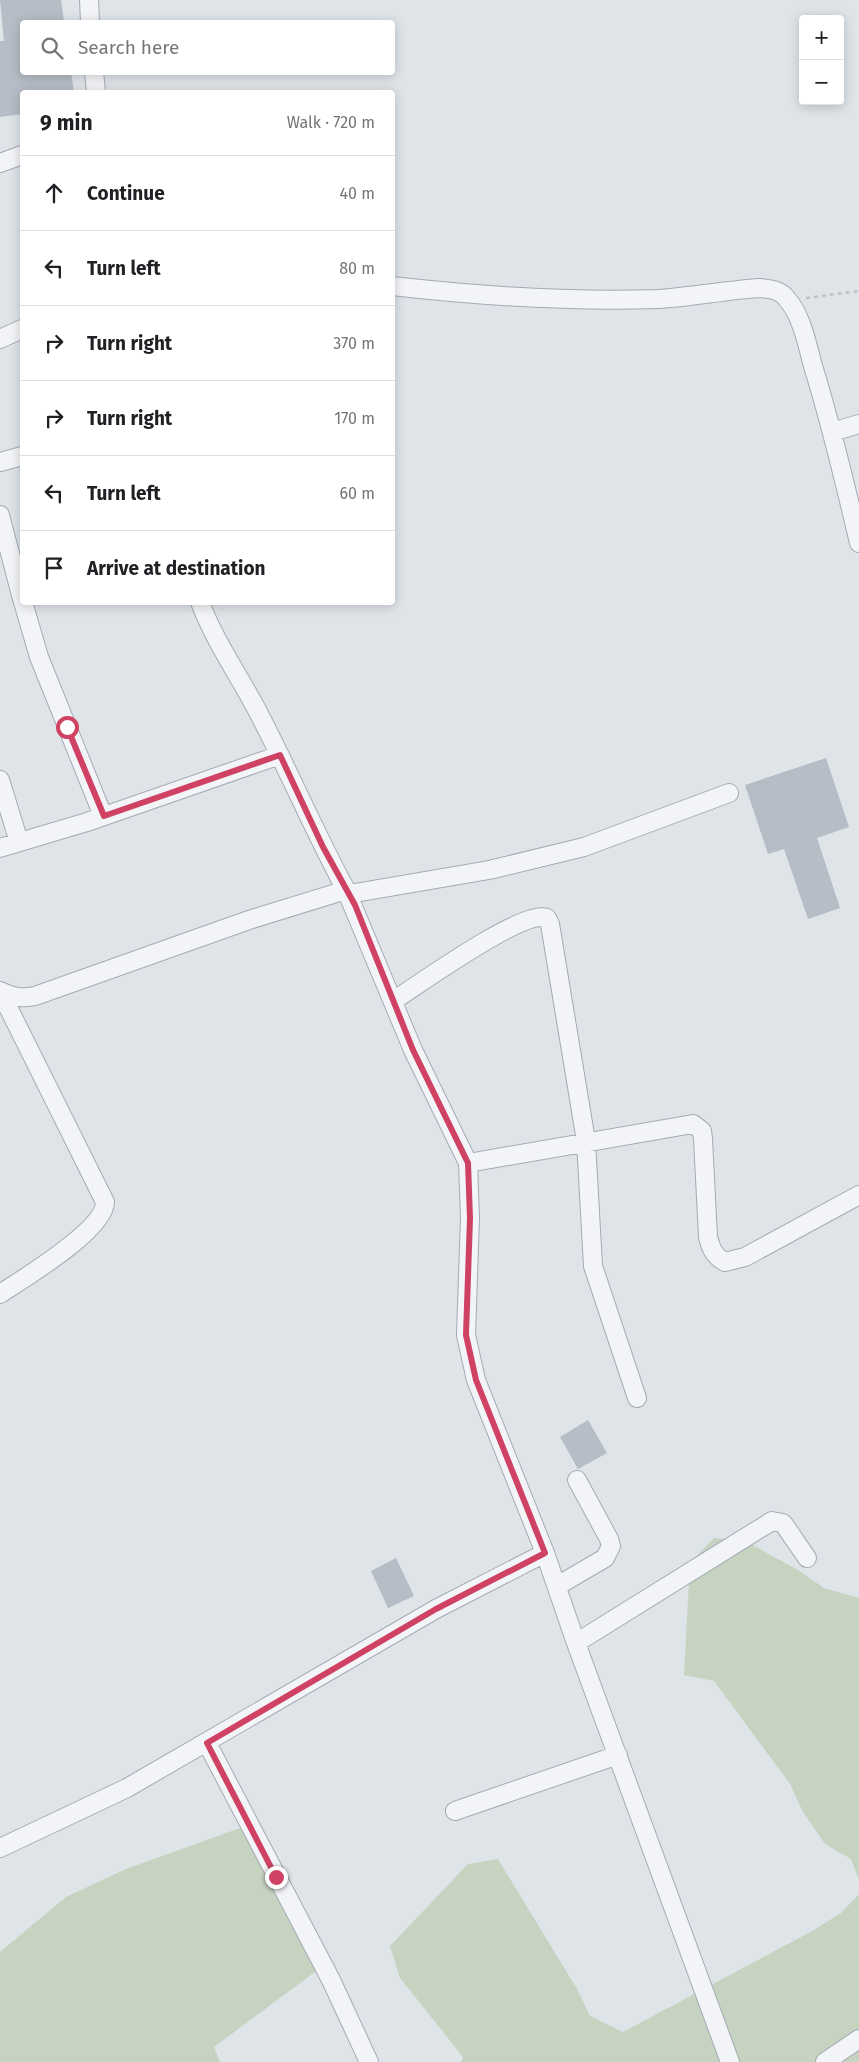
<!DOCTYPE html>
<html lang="en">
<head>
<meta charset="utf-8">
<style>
  :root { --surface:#fff; --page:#f6f6f6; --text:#202124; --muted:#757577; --line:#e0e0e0 }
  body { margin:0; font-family:"Fira Sans",sans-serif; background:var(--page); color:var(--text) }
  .controls { position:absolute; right:15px; top:15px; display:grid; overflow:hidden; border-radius:5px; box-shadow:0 2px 12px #0003 }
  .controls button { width:45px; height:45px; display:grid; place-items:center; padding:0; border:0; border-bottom:1px solid var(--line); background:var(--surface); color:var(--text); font:25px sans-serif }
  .stop { position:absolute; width:15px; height:15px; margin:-11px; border:4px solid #d04263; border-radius:50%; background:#fff }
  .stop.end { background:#d04263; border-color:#fff; box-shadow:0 1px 5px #0008 }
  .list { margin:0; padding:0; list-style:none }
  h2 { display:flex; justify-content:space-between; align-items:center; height:65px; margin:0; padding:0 20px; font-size:21px }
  h2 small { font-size:16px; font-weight:400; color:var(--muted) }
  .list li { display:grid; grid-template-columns:32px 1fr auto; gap:15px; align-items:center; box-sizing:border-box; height:75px; padding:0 20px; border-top:1px solid var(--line) }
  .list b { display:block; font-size:19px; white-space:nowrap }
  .list em { font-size:16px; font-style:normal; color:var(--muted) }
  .icon { flex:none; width:28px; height:28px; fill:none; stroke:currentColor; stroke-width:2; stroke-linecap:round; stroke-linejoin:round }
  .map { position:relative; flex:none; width:859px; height:2062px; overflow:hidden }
  .search { position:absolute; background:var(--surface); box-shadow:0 2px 12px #0003; left:20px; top:20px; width:375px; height:55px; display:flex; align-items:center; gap:12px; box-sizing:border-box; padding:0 18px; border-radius:5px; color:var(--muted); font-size:19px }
  .panel { position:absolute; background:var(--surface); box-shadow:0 2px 12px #0003; left:20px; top:90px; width:375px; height:515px; border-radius:5px }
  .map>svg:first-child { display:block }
  .green { fill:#c6d3c0 }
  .building { fill:#b6bdc6 }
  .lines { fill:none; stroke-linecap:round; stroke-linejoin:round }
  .minor-casing { stroke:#a4abb3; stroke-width:20 }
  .path { stroke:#bdc2c7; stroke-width:2.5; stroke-dasharray:4 4; stroke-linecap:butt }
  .minor { stroke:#f2f4f7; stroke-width:18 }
  .route { stroke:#d04263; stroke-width:6 }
</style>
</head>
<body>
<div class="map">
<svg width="859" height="2062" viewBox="0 0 859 2062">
  <rect width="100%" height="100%" fill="#dfe4e9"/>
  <path class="green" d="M 714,1538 L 747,1542 L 798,1570 L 824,1588 L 859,1598 L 859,1880 L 851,1859 L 825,1844 L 803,1812 L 790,1784 L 714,1681 L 684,1675 L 690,1563 Z
    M 240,1828 L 262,1853 L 323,1966 L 214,2047 L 220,2062 L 0,2062 L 0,1952 L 66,1897 L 126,1869 Z
    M 498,1859 L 577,1989 L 590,2016 L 623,2032 L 814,1930 L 841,1913 L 859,1894 L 859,2062 L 461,2062 L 463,2057 L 400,1978 L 390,1946 L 468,1864 Z"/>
  <path class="building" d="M 0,0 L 61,0 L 64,22 L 22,22 L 22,72 L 71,72 L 74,92 L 22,92 L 22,114 L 0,117 L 0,41 L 4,41 Z
    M 826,758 L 849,827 L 817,838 L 840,908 L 808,919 L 784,849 L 768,854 L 745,785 Z
    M 588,1420 L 607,1453 L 578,1469 L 560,1437 Z
    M 396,1558 L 414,1596 L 388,1608 L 371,1571 Z"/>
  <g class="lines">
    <defs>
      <path id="minor" d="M 89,0 L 90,22
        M 94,72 L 96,92
        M 0,163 L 22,155
        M 392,286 C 480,296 570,302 658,299 C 692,297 726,290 760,288 C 770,289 781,290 787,299 C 802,316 807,344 813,366 C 831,424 845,483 859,543
        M 0,339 L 22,329
        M 832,432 L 859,424
        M 0,462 L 22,456
        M 0,515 L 22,599
        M 23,602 L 39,657 L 103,816
        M 200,602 C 214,640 238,674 257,710 C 288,769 314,831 346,890
        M 0,780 L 19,842
        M 0,848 L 87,822 L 280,755
        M 349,894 L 489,870 L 584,847 L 729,793
        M 0,991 C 12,997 22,999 35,996 L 249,920 L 346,890 L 413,1050 L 468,1163 L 470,1218 L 466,1335 L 476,1380 L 545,1553 L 576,1643 L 730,2062
        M 0,991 L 105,1202 C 105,1230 24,1278 0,1294
        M 393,1001 C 418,985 523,909 547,918 L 550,924 L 586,1141 L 593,1266 L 637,1398
        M 468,1163 L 693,1124 L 702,1131 L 703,1139 L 708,1237 C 711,1249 714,1256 725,1262 L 745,1257 L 859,1195
        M 557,1586 L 605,1558 L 611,1546 L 609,1539 L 577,1480
        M 576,1643 L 772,1521 L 783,1523 L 807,1558
        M 207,1743 L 331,1980 L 369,2062
        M 455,1811 L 618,1755
        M 0,1848 L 127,1788 L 436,1609 L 545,1553
        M 825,2062 L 859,2039"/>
    </defs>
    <use href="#minor" class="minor-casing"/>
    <path class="path" d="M 806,298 L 859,291"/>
    <use href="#minor" class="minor"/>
  </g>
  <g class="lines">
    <path class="route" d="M 67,727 L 104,816 L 280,755 L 323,847 L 355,905 L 413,1050 L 468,1163 L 470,1218 L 466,1335 L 476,1380 L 545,1553 L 436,1609 L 207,1743 L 276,1877"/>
  </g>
</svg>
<div class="controls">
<button>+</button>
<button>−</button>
</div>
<div class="stop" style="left:67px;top:727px"></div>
<div class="stop end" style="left:276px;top:1877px"></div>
<div class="search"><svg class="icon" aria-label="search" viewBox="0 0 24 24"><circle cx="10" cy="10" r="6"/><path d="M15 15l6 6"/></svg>Search here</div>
<section class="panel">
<h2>9 min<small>Walk · 720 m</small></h2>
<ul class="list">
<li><svg class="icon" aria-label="ahead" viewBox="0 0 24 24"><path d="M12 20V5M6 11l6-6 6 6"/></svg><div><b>Continue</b></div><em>40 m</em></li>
<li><svg class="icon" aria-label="left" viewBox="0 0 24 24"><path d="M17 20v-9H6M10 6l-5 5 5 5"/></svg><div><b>Turn left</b></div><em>80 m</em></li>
<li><svg class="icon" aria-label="right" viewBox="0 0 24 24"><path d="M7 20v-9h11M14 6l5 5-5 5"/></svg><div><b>Turn right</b></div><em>370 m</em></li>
<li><svg class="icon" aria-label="right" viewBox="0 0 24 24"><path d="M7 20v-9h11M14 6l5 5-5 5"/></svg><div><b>Turn right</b></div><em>170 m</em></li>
<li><svg class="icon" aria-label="left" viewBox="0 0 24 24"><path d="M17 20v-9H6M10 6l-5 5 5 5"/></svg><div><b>Turn left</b></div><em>60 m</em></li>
<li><svg class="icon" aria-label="arrive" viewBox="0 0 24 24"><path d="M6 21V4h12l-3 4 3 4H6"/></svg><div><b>Arrive at destination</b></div></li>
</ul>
</section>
</div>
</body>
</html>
